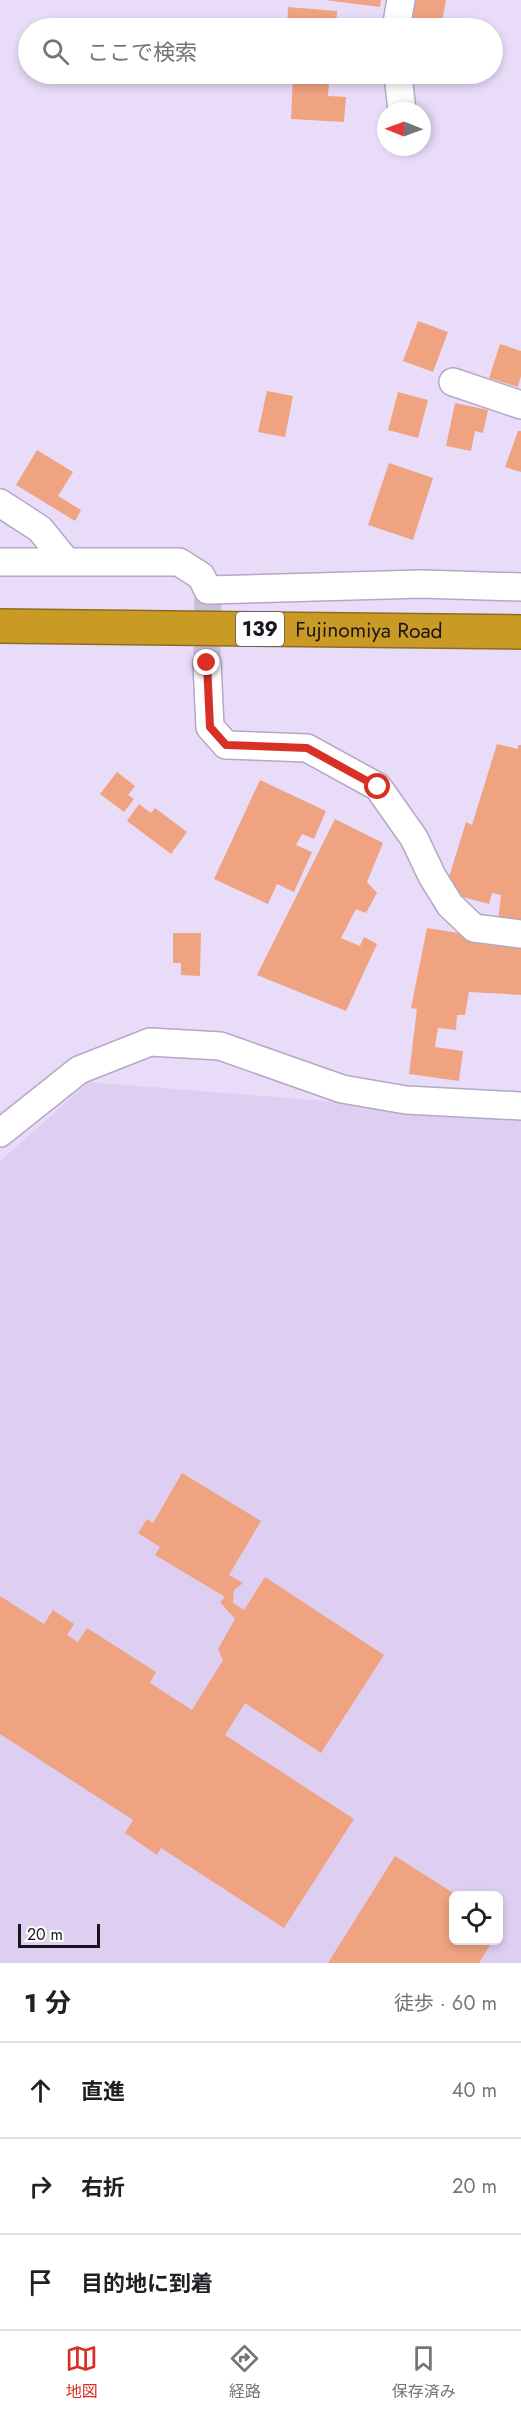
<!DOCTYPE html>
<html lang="ja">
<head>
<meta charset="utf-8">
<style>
  :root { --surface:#fff; --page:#f6f6f6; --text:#202124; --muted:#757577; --line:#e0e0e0; --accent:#d93025 }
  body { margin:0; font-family:Jost,"Noto Sans JP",sans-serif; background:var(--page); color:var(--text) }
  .controls { position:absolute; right:18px; bottom:18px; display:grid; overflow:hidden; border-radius:9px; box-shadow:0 3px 9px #0003 }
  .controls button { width:54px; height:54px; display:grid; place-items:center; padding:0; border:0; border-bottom:2px solid var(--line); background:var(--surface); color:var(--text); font:30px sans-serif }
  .compass { position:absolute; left:377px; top:102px; width:54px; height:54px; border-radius:50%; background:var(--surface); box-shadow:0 3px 9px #0003; rotate:271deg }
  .scale { position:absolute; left:18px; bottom:15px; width:82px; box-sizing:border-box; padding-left:6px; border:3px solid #1a151f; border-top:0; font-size:16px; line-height:21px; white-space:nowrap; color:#1a151f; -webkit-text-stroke:4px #fff; paint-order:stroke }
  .stop { position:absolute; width:18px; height:18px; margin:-14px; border:4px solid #d93025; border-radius:50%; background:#fff }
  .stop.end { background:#d93025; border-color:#fff; box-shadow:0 2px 6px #0008 }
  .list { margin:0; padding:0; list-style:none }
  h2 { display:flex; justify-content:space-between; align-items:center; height:78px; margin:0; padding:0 24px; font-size:26px }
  h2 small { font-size:20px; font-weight:400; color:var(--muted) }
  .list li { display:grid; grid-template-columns:39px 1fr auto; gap:18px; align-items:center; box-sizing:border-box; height:96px; padding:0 24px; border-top:2px solid var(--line) }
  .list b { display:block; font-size:22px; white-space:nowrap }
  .list em { font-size:20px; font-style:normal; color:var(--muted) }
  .icon { flex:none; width:33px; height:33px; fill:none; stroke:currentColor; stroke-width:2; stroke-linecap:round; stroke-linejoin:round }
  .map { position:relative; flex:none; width:521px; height:1963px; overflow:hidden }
  .search { position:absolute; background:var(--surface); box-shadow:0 3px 9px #0003; left:18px; right:18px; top:18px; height:66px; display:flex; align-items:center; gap:15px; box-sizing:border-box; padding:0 21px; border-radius:33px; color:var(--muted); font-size:22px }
  .sheet { height:366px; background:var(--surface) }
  nav { display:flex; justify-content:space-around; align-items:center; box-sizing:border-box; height:84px; border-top:2px solid var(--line); background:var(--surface); font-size:16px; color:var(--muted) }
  nav a { display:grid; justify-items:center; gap:3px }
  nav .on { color:var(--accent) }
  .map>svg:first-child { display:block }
  .built { fill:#decef2; fill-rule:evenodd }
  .building { fill:#efa381 }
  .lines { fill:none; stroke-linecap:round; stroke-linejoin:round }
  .street-tunnel { stroke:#cabed8; stroke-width:27; stroke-dasharray:27 14; stroke-linecap:butt }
  .street-casing { stroke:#b5a8c4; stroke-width:30 }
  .highway-casing { stroke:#8c6c22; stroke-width:36 }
  .street { stroke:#fff; stroke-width:27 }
  .highway { stroke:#c99b24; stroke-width:33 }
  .route { stroke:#d93025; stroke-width:8 }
  .labels { text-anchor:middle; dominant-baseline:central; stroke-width:6; stroke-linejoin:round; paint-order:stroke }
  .shield { fill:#fff; stroke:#5f5b62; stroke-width:1.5 }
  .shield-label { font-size:20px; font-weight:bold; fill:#1a151f }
  .street-label { font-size:21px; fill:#1a151f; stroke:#fff }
</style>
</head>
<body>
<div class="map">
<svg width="521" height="1963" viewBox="0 0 521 1963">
  <rect width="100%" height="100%" fill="#e9dcf9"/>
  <path class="built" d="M 89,1082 L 521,1117 L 521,1963 L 0,1963 L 0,1161 ZM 454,1896 L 498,1896 L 498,1940 L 454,1940 Z"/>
  <path class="building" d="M 325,0 L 381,0 L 380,7 Z
    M 414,0 L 446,0 L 441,28 L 409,28 Z
    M 288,7 L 337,11 L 336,28 L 287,28 Z
    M 288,74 L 318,74 L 318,81 L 329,82 L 328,96 L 346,97 L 344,122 L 291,119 L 293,76 Z
    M 418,321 L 448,332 L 433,372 L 403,361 Z
    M 500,344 L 521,351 L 521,376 L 518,387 L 489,378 Z
    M 267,391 L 293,396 L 285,437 L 258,432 Z
    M 398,392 L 428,400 L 418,438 L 388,430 Z
    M 455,403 L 488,410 L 483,433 L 475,431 L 471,451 L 446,446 Z
    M 518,431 L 521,431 L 521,472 L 505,467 Z
    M 37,450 L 73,472 L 58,496 L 81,510 L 75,521 L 16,485 Z
    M 389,463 L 433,478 L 413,540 L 368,525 Z
    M 497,744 L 518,749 L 518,745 L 521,745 L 521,928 L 498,922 L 501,895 L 492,893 L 489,904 L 459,896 L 449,877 L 466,822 L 472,825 Z
    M 117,772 L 135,786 L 128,795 L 134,799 L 124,812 L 100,794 Z
    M 260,780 L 326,811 L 314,839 L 302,834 L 296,845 L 312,852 L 294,892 L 277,884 L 268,904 L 214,879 Z
    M 139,804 L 151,813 L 155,808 L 187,832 L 171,854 L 127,821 Z
    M 335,819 L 383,843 L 367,882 L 377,893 L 366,913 L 356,909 L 341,938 L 360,946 L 364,937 L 377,944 L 346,1011 L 257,975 Z
    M 427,928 L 521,943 L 521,995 L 469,992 L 465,1015 L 457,1015 L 456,1030 L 438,1028 L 435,1047 L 463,1051 L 459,1081 L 409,1074 L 417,1009 L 411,1008 Z
    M 173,933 L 201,933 L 200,976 L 181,975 L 181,963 L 173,963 Z
    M 182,1473 L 261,1521 L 229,1575 L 243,1583 L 234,1590 L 233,1603 L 244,1610 L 265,1577 L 384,1655 L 321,1753 L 245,1703 L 225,1735 L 354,1819 L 284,1928 L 161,1848 L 157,1855 L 125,1833 L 133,1820 L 0,1734 L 0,1596 L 44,1624 L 53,1610 L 74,1624 L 67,1635 L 78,1642 L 87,1628 L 156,1672 L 150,1683 L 192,1710 L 223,1660 L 218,1649 L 235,1619 L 220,1602 L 225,1597 L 155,1555 L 160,1547 L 138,1533 L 147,1519 L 153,1523 Z
    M 395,1856 L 458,1896 L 454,1896 L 454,1940 L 493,1940 L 479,1963 L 328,1963 Z"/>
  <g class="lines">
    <path class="street-tunnel" d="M 207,663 L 208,590"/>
    <defs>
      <path id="street" d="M 396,28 L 401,0
        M 398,74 L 402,111
        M 453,382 L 521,405
        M 0,503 L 40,529 L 66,561
        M 0,562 L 179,562 L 201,576 L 208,590 L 421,584 L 521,587
        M 207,663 L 210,727 L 226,745 L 307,748 L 378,787 L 414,838 L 432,876 L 450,905 L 474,928 L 521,934
        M 0,1133 L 79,1070 L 150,1042 L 220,1046 L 342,1089 L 406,1100 L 521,1106"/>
      <g id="highway">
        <path id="s1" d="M 0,626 L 521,632"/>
      </g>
    </defs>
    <use href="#street" class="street-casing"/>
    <use href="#highway" class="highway-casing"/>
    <use href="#street" class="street"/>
    <use href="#highway" class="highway"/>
  </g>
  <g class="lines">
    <path class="route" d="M 207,663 L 210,727 L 226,745 L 307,748 L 378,787"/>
  </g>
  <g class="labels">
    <rect class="shield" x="236" y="612" width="48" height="34" rx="4.5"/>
    <g class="shield-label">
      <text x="260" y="629">139</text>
    </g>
    <g class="street-label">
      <text stroke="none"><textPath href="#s1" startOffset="369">Fujinomiya Road</textPath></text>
    </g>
  </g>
</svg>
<div class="controls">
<button><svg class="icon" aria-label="locate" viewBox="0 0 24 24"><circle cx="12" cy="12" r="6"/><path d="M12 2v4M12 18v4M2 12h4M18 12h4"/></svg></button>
</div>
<svg class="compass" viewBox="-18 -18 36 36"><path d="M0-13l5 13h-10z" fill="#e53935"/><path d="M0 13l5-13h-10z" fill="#757577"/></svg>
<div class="scale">20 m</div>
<div class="stop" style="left:378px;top:787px"></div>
<div class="stop end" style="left:207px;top:663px"></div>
<div class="search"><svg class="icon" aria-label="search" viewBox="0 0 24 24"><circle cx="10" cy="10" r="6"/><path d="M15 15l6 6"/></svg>ここで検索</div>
</div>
<section class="sheet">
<h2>1 分<small>徒歩 · 60 m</small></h2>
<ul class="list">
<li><svg class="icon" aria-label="ahead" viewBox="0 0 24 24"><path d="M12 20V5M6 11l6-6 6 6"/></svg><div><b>直進</b></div><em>40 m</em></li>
<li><svg class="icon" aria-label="right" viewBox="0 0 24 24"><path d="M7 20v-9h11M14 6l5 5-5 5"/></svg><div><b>右折</b></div><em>20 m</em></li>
<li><svg class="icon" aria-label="arrive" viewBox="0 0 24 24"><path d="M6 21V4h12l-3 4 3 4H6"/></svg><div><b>目的地に到着</b></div></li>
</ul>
</section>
<nav>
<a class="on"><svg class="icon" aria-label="map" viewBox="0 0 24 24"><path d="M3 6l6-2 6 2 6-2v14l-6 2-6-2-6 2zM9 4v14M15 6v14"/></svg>地図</a>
<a><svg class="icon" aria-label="directions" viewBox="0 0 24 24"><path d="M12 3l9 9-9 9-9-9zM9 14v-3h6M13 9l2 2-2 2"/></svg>経路</a>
<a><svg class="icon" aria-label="saved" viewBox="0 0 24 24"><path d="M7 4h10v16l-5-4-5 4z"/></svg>保存済み</a>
</nav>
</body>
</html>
